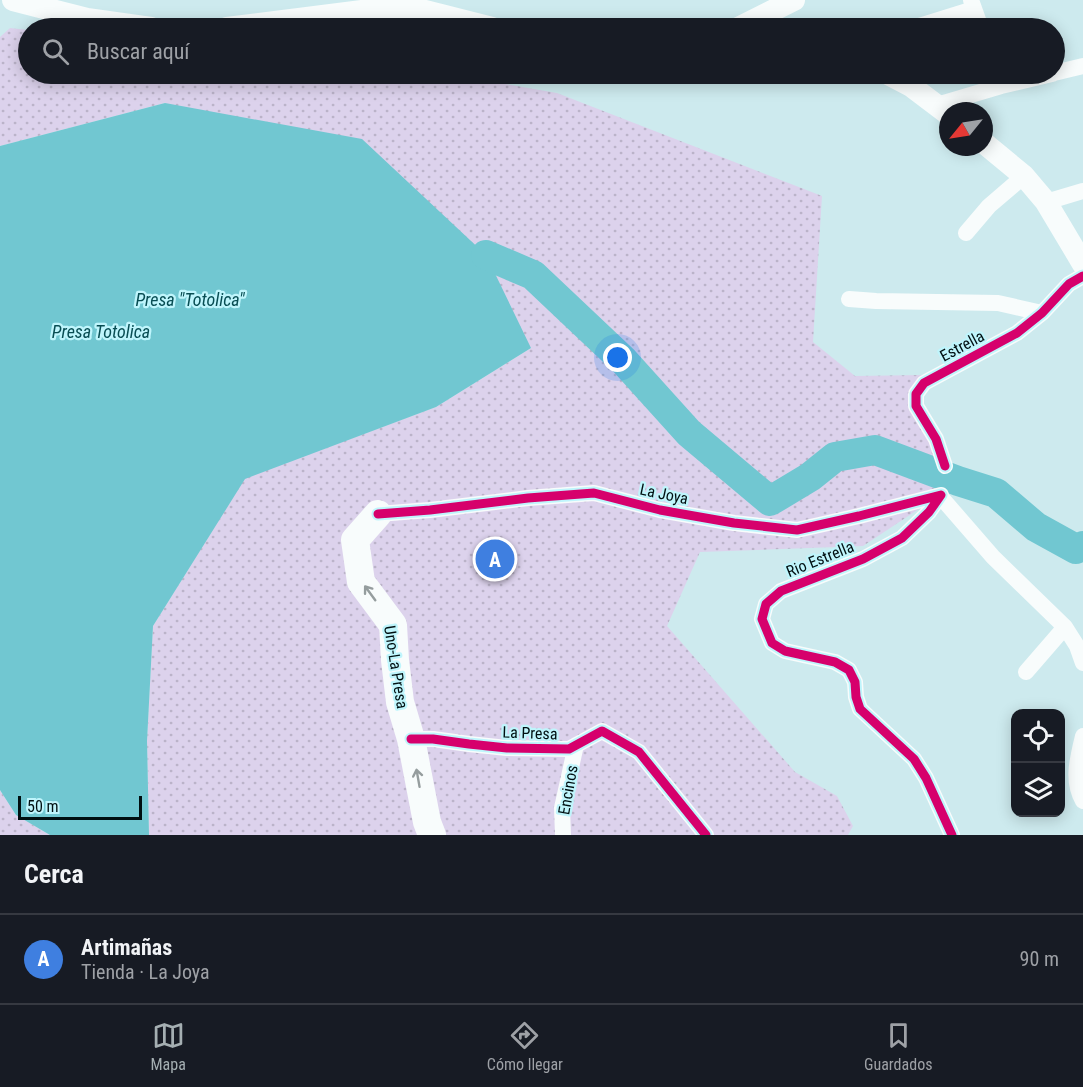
<!DOCTYPE html>
<html lang="es">
<head>
<meta charset="utf-8">
<style>
  :root { --surface:#171b24; --page:#20242c; --text:#f1f3f6; --muted:#9ea1a6; --line:#363941; --accent:#a5afb2 }
  body { margin:0; font-family:"Roboto Condensed",sans-serif; background:var(--page); color:var(--text) }
  .controls { position:absolute; right:18px; bottom:18px; display:grid; overflow:hidden; border-radius:12px; box-shadow:0 3px 15px #0003 }
  .controls button { width:54px; height:54px; display:grid; place-items:center; padding:0; border:0; border-bottom:2px solid var(--line); background:var(--surface); color:var(--text); font:30px sans-serif }
  .compass { position:absolute; left:939px; top:102px; width:54px; height:54px; border-radius:50%; background:var(--surface); box-shadow:0 3px 15px #0003; rotate:240deg }
  .scale { position:absolute; left:18px; bottom:15px; width:124px; box-sizing:border-box; padding-left:6px; border:3px solid #000f11; border-top:0; font-size:16px; line-height:21px; white-space:nowrap; color:#000f11; -webkit-text-stroke:4px #bff5fc; paint-order:stroke }
  .you { position:absolute; left:618px; top:358px; width:21px; height:21px; margin:-15px; border:4px solid #fff; border-radius:50%; background:#1a73e8; box-shadow:0 0 0 9px #1a73e833 }
  .badge { display:grid; place-items:center; width:39px; height:39px; border-radius:50%; background:var(--accent); color:#fff; font-size:20px; font-weight:700 }
  .pin { position:absolute; translate:-50% -50%; border:3px solid #fff; box-shadow:0 2px 6px #0006 }
  .list { margin:0; padding:0; list-style:none }
  h2 { display:flex; justify-content:space-between; align-items:center; height:78px; margin:0; padding:0 24px; font-size:26px }
  h2 small { font-size:20px; font-weight:400; color:var(--muted) }
  .list li { display:grid; grid-template-columns:39px 1fr auto; gap:18px; align-items:center; box-sizing:border-box; height:90px; padding:0 24px; border-top:2px solid var(--line) }
  .list b { display:block; font-size:22px; white-space:nowrap }
  .list p { margin:0; font-size:20px; white-space:nowrap; color:var(--muted) }
  .list em { font-size:20px; font-style:normal; color:var(--muted) }
  .icon { flex:none; width:33px; height:33px; fill:none; stroke:currentColor; stroke-width:2; stroke-linecap:round; stroke-linejoin:round }
  .map { position:relative; flex:none; width:1083px; height:835px; overflow:hidden }
  .search { position:absolute; background:var(--surface); box-shadow:0 3px 15px #0003; left:18px; right:18px; top:18px; height:66px; display:flex; align-items:center; gap:15px; box-sizing:border-box; padding:0 21px; border-radius:33px; color:var(--muted); font-size:22px }
  .sheet { height:168px; background:var(--surface) }
  nav { display:flex; justify-content:space-around; align-items:center; box-sizing:border-box; height:84px; border-top:2px solid var(--line); background:var(--surface); font-size:16px; color:var(--muted) }
  nav a { display:grid; justify-items:center; gap:3px }
  nav .on { color:var(--accent) }
  .map>svg:first-child { display:block }
  .grass { fill:url(#grass-dots) }
  .water { fill:#71c7d1 }
  .lines { fill:none; stroke-linecap:round; stroke-linejoin:round }
  .river { stroke:#71c7d1; stroke-width:30 }
  .street { stroke:#f8fcfc; stroke-width:16 }
  .secondary { stroke:#f8fcfc; stroke-width:22 }
  .highway { stroke:#f8fcfc; stroke-width:28 }
  .cycleway-casing { stroke:#bff5fc; stroke-width:13 }
  .cycleway { stroke:#d6006c; stroke-width:9 }
  .oneway { stroke:#959d9e }
  .labels { text-anchor:middle; dominant-baseline:central; stroke-width:4.5; stroke-linejoin:round; paint-order:stroke }
  .street-label { font-size:16px; fill:#000f11; stroke:#bff5fc }
  .water-label { font-size:18px; font-style:italic; fill:#084d53; stroke:#bff5fc }
</style>
</head>
<body>
<div class="map">
<svg width="1083" height="835" viewBox="0 0 1083 835">
  <defs>
    <pattern id="grass-dots" width="8" height="8" patternUnits="userSpaceOnUse" patternTransform="scale(1.5)"><rect width="8" height="8" fill="#dcd2ec"/><path d="M2 2h.1M6 6h.1" fill="none" stroke="#bbb3c9" stroke-width="1.8" stroke-linecap="round"/></pattern>
  </defs>
  <rect width="100%" height="100%" fill="#cdeaee"/>
  <path class="grass" d="M 10,28 L 28,30 L 28,74 L 448,74 L 557,93 L 822,196 L 813,342 L 855,376 L 923,375 L 912,409 L 946,454 L 931,501 L 863,546 L 700,552 L 667,626 L 795,772 L 837,796 L 853,826 L 848,835 L 149,835 L 147,741 L 153,626 L 245,478 L 436,407 L 531,348 L 165,103 L 0,146 L 0,37 Z
    M 0,790 L 16,815 L 50,835 L 0,835 Z"/>
  <path class="water" d="M 165,103 L 362,139 L 486,255 L 531,348 L 436,407 L 245,479 L 153,626 L 147,741 L 149,835 L 50,835 L 16,815 L 0,790 L 0,146 Z"/>
  <g class="lines">
    <path class="river" d="M 486,255 L 533,275 L 624,361 L 689,433 L 770,501 L 810,477 L 835,457 L 875,450 L 958,481 L 996,493 L 1036,527 L 1076,549 L 1083,546"/>
    <path class="street" d="M 971,0 L 981,28
      M 913,28 L 974,9
      M 1054,73 L 1083,66
      M 937,105 L 1001,86 L 1052,74
      M 1046,202 L 1083,191
      M 966,233 L 989,206 L 1024,176
      M 849,299 L 876,301 L 998,303 L 1042,313
      M 945,466 L 936,439 L 916,406 L 916,394 L 924,383 L 1017,333 L 1042,313 L 1069,284 L 1083,276
      M 940,496 L 929,512 L 902,538 L 863,559 L 781,591 L 766,604 L 762,619 L 772,643 L 785,651 L 835,662 L 849,670 L 855,682 L 856,697 L 860,709 L 914,759 L 926,778 L 952,835
      M 940,496 L 993,557 L 1065,627 L 1077,646 L 1083,663
      M 378,514 L 430,510 L 528,498 L 594,493 L 660,510 L 734,523 L 797,530 L 859,516 L 941,495 L 940,496
      M 1026,672 L 1065,627
      M 1083,736 C 1078,758 1071,780 1083,801
      M 411,739 L 433,739 L 469,744 L 507,748 L 569,749 L 602,731 L 639,752 L 706,835
      M 563,835 L 562,808 L 576,745"/>
    <path class="secondary" d="M 13,0 L 87,19 L 151,28
      M 227,28 L 393,7 L 425,11 L 492,28
      M 738,28 L 794,0
      M 888,74 L 911,86 L 948,114
      M 984,143 L 1024,176 L 1046,202 L 1083,264"/>
    <path class="highway" d="M 378,514 L 355,540 L 361,582 L 393,625 L 395,660 L 400,702 L 411,739 L 427,822 L 432,835"/>
    <defs>
      <path id="cycleway" d="M 945,466 L 936,439 L 916,406 L 916,394 L 924,383 L 1017,333 L 1042,313 L 1069,284 L 1083,276
        M 378,514 L 430,510 L 528,498 L 594,493 L 660,510 L 734,523 L 797,530 L 859,516 L 941,495 L 929,512 L 902,538 L 863,559 L 781,591 L 766,604 L 762,619 L 772,643 L 785,651 L 835,662 L 849,670 L 855,682 L 856,697 L 860,709 L 914,759 L 926,778 L 952,835
        M 411,739 L 433,739 L 469,744 L 507,748 L 569,749 L 602,731 L 639,752 L 706,835"/>
    </defs>
    <use href="#cycleway" class="cycleway-casing"/>
    <use href="#cycleway" class="cycleway"/>
  </g>
  <defs><path id="oneway-shaft" d="M-6 0H5M1.5-3L5.5 0L1.5 3" fill="none" stroke-width="1.6" stroke-linecap="round" stroke-linejoin="round" transform="scale(1.5)"/></defs>
  <g class="oneway">
    <use href="#oneway-shaft" transform="translate(370 593) rotate(-126)"/>
    <use href="#oneway-shaft" transform="translate(418 778) rotate(-100)"/>
  </g>
  <g class="labels">
    <g class="street-label">
      <text transform="translate(962 346) rotate(-28)">Estrella</text>
      <text transform="translate(664 494) rotate(12)">La Joya</text>
      <text transform="translate(820 559) rotate(-22)">Rio Estrella</text>
      <text transform="translate(396 667) rotate(81)">Uno-La Presa</text>
      <text transform="translate(530 733) rotate(2)">La Presa</text>
      <text transform="translate(568 790) rotate(-80)">Encinos</text>
    </g>
    <g class="water-label">
      <text x="190" y="299">Presa "Totolica"</text>
      <text x="101" y="331">Presa Totolica</text>
    </g>
  </g>
</svg>
<div class="controls">
<button><svg class="icon" aria-label="locate" viewBox="0 0 24 24"><circle cx="12" cy="12" r="6"/><path d="M12 2v4M12 18v4M2 12h4M18 12h4"/></svg></button>
<button><svg class="icon" aria-label="layers" viewBox="0 0 24 24"><path d="M12 4l9 5-9 5-9-5zM3 14l9 5 9-5"/></svg></button>
</div>
<svg class="compass" viewBox="-18 -18 36 36"><path d="M0-13l5 13h-10z" fill="#e53935"/><path d="M0 13l5-13h-10z" fill="#9ea1a6"/></svg>
<div class="scale">50 m</div>
<div class="you"></div>
<div class="pin badge" style="left:495px;top:559px;background:#3f7fe0">A</div>
<div class="search"><svg class="icon" aria-label="search" viewBox="0 0 24 24"><circle cx="10" cy="10" r="6"/><path d="M15 15l6 6"/></svg>Buscar aquí</div>
</div>
<section class="sheet">
<h2>Cerca<small></small></h2>
<ul class="list">
<li><span class="badge" style="background:#3f7fe0">A</span><div><b>Artimañas</b><p>Tienda · La Joya</p></div><em>90 m</em></li>
</ul>
</section>
<nav>
<a class="on"><svg class="icon" aria-label="map" viewBox="0 0 24 24"><path d="M3 6l6-2 6 2 6-2v14l-6 2-6-2-6 2zM9 4v14M15 6v14"/></svg>Mapa</a>
<a><svg class="icon" aria-label="directions" viewBox="0 0 24 24"><path d="M12 3l9 9-9 9-9-9zM9 14v-3h6M13 9l2 2-2 2"/></svg>Cómo llegar</a>
<a><svg class="icon" aria-label="saved" viewBox="0 0 24 24"><path d="M7 4h10v16l-5-4-5 4z"/></svg>Guardados</a>
</nav>
</body>
</html>
